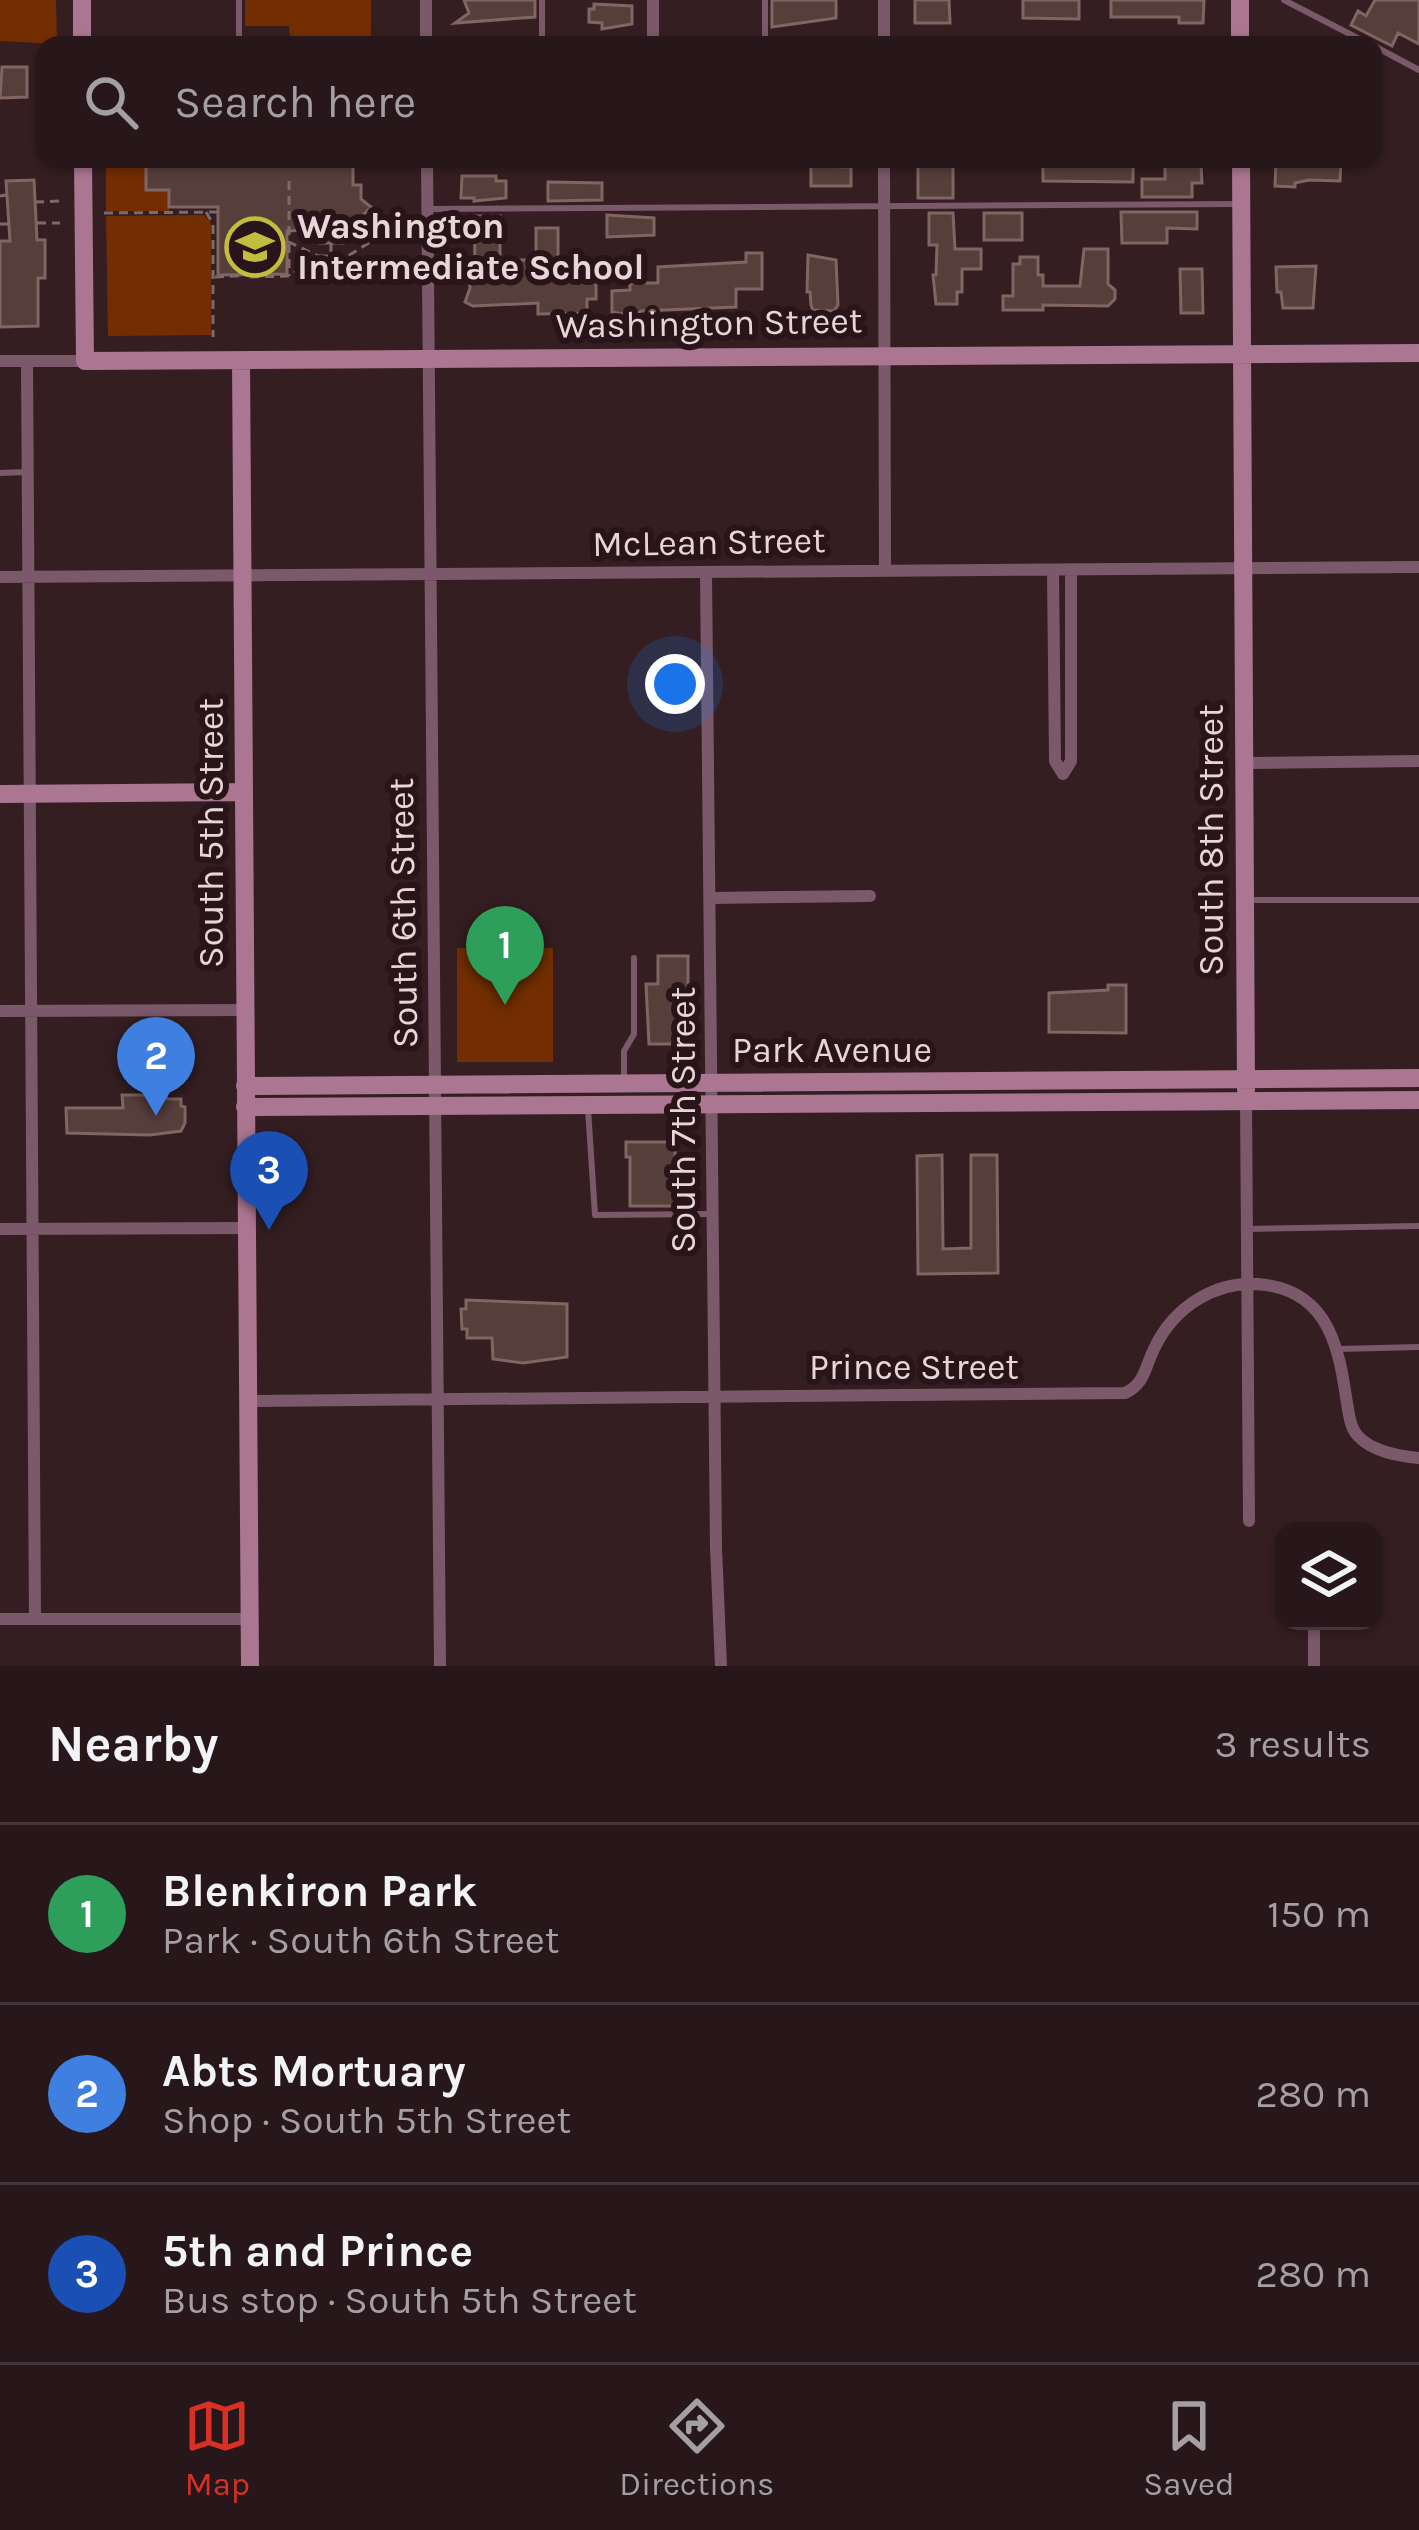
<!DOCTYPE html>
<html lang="en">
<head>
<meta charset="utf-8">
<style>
  :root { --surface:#27161a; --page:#332327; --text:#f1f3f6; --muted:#a49fa2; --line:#433539; --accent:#d93025 }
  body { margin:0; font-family:Karla,sans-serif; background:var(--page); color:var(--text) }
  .controls { position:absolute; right:36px; bottom:36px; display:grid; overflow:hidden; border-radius:24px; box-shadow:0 3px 9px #0004 }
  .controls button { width:108px; height:108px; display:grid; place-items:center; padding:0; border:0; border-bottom:3px solid var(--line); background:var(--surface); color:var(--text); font:60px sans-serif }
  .you { position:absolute; left:675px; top:684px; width:42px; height:42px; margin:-30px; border:9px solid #fff; border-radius:50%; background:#1a73e8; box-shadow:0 0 0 18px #1a73e833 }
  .badge { display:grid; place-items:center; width:78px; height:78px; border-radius:50%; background:var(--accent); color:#fff; font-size:39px; font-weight:700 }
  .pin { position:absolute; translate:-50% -99px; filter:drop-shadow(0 3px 6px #0008) }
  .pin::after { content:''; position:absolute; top:63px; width:42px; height:36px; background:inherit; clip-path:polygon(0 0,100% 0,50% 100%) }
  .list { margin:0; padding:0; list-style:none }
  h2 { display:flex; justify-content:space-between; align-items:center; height:156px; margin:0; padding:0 48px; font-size:51px }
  h2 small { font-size:39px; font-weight:400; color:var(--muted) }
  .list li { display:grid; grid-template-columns:78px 1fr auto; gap:36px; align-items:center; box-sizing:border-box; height:180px; padding:0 48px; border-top:3px solid var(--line) }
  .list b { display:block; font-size:45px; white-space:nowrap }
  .list p { margin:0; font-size:39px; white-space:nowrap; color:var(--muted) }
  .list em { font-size:39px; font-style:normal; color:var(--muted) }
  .icon { flex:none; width:66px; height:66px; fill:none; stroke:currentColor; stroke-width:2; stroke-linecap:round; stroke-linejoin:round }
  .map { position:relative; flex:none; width:1419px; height:1666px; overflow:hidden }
  .search { position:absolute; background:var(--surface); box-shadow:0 3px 9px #0004; left:36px; right:36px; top:36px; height:132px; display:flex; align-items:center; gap:30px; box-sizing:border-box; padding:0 42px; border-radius:24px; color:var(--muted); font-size:45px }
  .sheet { height:696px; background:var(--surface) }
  nav { display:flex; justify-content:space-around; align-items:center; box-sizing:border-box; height:168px; border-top:3px solid var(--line); background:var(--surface); font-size:33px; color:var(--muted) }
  nav a { display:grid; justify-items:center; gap:6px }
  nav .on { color:var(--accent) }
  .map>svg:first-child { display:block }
  .green { fill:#722e00 }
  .building { fill:#563e3b; stroke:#806562; stroke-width:3 }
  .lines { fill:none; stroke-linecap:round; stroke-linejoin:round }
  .path { stroke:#7d6a6d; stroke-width:3; stroke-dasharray:9 6; stroke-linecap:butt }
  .lane { stroke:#7b596a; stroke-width:6 }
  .street { stroke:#7b596a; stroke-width:12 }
  .secondary { stroke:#ab7691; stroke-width:18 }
  .labels { text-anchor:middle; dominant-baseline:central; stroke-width:12; stroke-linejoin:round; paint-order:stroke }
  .poi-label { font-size:36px; font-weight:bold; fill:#e6d6d9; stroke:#291419; text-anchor:start }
  .street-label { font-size:36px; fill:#e6d6d9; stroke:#291419 }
</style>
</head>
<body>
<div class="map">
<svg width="1419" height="1666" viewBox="0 0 1419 1666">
  <rect width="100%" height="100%" fill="#341e22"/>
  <path class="green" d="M 0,0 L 56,0 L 57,44 L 0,41 Z
    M 245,0 L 371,0 L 371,40 L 290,41 L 289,26 L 245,26 Z
    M 106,159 L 146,159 L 169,190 L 169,211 L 106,211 Z
    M 204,215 L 211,223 L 211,335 L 108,336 L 106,216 Z
    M 457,948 L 553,948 L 553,1062 L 457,1062 Z"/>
  <path class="building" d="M 464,0 L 535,0 L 535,17 L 455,23 L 469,13 Z
    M 772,0 L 836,0 L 836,18 L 772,27 Z
    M 915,0 L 949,0 L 950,23 L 915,23 Z
    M 1023,0 L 1079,0 L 1079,19 L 1023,18 Z
    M 1111,0 L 1204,0 L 1203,23 L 1179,23 L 1179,17 L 1111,17 Z
    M 1375,0 L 1419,0 L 1419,44 L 1398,33 L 1392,46 L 1351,25 L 1358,11 L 1366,16 Z
    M 594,4 L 632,6 L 632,24 L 602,29 L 602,23 L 589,22 L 589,9 L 594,9 Z
    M 2,67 L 27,67 L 27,97 L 0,98 Z
    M 146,159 L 353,159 L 353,185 L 361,185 L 361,199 L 371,207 L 361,217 L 361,230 L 352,231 L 352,238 L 343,238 L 343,243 L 320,243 L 320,238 L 311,239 L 311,230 L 287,231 L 287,274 L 218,275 L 218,207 L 169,207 L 169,190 L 146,190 Z
    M 918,159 L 953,159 L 953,198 L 918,198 Z
    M 1133,160 L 1133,182 L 1043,181 L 1043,166 Z
    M 1319,160 L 1341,160 L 1340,181 L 1309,180 L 1295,183 L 1295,187 L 1275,186 L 1276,161 L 1319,165 Z
    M 1201,165 L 1202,183 L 1192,183 L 1192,197 L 1142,197 L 1142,179 L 1165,179 L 1165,166 Z
    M 811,166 L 851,167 L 851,186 L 811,186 Z
    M 462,176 L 496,176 L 496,181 L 506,181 L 506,198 L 474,201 L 474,198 L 461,198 Z
    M 34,180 L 37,240 L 45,240 L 45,278 L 38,278 L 38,326 L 0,327 L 0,241 L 10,241 L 6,181 Z
    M 548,182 L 602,183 L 602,200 L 548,201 Z
    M 1121,212 L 1197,212 L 1197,229 L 1167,228 L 1167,243 L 1122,243 Z
    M 929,213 L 953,213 L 955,249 L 981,249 L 981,269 L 962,269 L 962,292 L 957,292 L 957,304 L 936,304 L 933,275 L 936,275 L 937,245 L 929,245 Z
    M 984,213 L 1022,213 L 1022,240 L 984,240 Z
    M 607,215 L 654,218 L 654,235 L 607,237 Z
    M 474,216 L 500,216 L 500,260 L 536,260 L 536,228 L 558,228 L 558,261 L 585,261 L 585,271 L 596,271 L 596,299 L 587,299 L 587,313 L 538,314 L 538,303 L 473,306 L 465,302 L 470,288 L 469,262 L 475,262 Z
    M 1084,249 L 1108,249 L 1108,284 L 1115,290 L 1115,299 L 1108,306 L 1043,305 L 1043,310 L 1003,310 L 1003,296 L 1013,296 L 1013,264 L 1020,264 L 1020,257 L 1038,257 L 1038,275 L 1043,275 L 1043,286 L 1080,286 Z
    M 746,253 L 762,253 L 762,289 L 736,289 L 736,307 L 641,311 L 634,316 L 612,312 L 612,291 L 630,290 L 630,283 L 658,283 L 658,267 L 746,262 Z
    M 808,255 L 836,260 L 838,305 L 834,311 L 813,310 L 811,305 L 810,292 L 807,292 Z
    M 1316,266 L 1313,308 L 1283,308 L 1281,292 L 1277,292 L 1276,267 Z
    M 1180,269 L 1202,269 L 1203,313 L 1181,313 Z
    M 658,956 L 688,956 L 688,1044 L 649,1044 L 646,984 L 658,984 Z
    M 1108,985 L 1126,985 L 1126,1033 L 1049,1032 L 1049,993 L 1108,990 Z
    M 163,1091 L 167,1099 L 181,1099 L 181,1106 L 185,1107 L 185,1123 L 181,1131 L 150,1135 L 67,1133 L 66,1108 L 123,1108 L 122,1095 L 156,1095 Z
    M 626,1142 L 675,1142 L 675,1206 L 630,1206 L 630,1157 L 626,1157 Z
    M 942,1155 L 943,1249 L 971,1248 L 971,1155 L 997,1155 L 998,1273 L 918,1274 L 917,1156 Z
    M 466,1300 L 567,1304 L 567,1357 L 523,1363 L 493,1359 L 492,1338 L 467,1338 L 467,1329 L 462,1329 L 461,1309 L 466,1309 Z"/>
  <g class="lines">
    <path class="path" d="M 298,41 L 298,45
      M 289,181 L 289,242 L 318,256
      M 0,196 L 6,195
      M 35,202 L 60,201
      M 206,212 L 213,224 L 213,337
      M 104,213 L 218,212
      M 37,223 L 60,223
      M 0,224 L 9,224
      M 331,243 L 331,255
      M 289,244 L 289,276
      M 350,257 L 386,279 L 405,279
      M 321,258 L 327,269 L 326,284
      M 215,277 L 250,275
      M 250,277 L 289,276 L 319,256 L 348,256 L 386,232 L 404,231
      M 336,284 L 342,257"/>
    <path class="lane" d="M 239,0 L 239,45
      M 542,0 L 542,45
      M 765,0 L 765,45
      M 1284,0 L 1371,45
      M 1374,46 L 1419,70
      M 429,209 L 1238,204
      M 0,473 L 26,472
      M 1248,900 L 1419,900
      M 624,1080 L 624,1051 L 634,1034 L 634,958
      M 588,1109 L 595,1215 L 710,1214
      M 1247,1229 L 1419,1226
      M 1338,1349 L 1419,1347"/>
    <path class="street" d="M 426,0 L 426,45
      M 653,0 L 653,45
      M 884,0 L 884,45
      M 427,159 L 440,1666
      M 884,159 L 885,571
      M 0,361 L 85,361
      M 27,361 L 35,1619
      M 1053,570 L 1055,761 L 1063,774 L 1071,761 L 1071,570
      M 706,573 L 716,1547 L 721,1666
      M 0,577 L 1419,567
      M 1243,763 L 1419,761
      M 711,898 L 870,896
      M 0,1011 L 245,1010
      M 1246,1102 L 1249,1521
      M 0,1229 L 246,1228
      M 249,1401 L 1125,1393 C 1145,1384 1145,1367 1154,1349 C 1174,1306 1218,1278 1266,1285 C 1330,1294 1339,1350 1347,1403 C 1349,1414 1350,1429 1359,1437 C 1373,1452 1400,1456 1419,1458
      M 0,1619 L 249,1619
      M 1314,1666 L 1314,1628"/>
    <path class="secondary" d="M 82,0 L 82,45
      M 1240,0 L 1240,45
      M 83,159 L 85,361 L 1419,353
      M 1241,159 L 1246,1090
      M 241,360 L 250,1666
      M 0,794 L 244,792
      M 245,1086 L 1419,1078
      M 245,1107 L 1419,1100"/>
  </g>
  <defs>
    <symbol id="school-ring" viewBox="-11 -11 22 22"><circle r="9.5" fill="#291419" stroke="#c4bc3e" stroke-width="1.5"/><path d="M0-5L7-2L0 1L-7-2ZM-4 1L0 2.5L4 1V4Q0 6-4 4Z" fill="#c4bc3e"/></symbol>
  </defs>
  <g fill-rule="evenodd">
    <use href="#school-ring" x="222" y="214" width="66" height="66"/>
  </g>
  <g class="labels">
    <g class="poi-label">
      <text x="297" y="226">Washington<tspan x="297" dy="41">Intermediate School</tspan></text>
    </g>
    <g class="street-label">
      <text transform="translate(709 323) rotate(-1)">Washington Street</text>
      <text transform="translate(709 542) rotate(-1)">McLean Street</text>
      <text transform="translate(211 833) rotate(-90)">South 5th Street</text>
      <text transform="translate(1211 840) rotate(-90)">South 8th Street</text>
      <text transform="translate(403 913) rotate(-91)">South 6th Street</text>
      <text x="832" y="1050">Park Avenue</text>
      <text transform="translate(683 1120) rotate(-90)">South 7th Street</text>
      <text x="914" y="1367">Prince Street</text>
    </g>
  </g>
</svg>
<div class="controls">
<button><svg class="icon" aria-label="layers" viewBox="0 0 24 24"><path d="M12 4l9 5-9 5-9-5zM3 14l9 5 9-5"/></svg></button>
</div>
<div class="you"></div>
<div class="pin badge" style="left:505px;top:1005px;background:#2e9e5b">1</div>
<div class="pin badge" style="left:156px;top:1116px;background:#3f7fe0">2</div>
<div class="pin badge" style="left:269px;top:1230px;background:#1a4fb4">3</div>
<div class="search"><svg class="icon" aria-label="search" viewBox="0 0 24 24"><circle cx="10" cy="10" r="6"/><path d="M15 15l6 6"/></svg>Search here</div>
</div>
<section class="sheet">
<h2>Nearby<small>3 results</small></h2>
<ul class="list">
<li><span class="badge" style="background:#2e9e5b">1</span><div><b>Blenkiron Park</b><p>Park · South 6th Street</p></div><em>150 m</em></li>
<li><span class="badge" style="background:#3f7fe0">2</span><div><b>Abts Mortuary</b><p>Shop · South 5th Street</p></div><em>280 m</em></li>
<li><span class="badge" style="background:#1a4fb4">3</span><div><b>5th and Prince</b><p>Bus stop · South 5th Street</p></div><em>280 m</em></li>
</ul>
</section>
<nav>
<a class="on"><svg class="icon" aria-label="map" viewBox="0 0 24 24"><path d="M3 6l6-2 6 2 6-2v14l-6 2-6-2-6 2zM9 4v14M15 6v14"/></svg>Map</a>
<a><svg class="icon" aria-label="directions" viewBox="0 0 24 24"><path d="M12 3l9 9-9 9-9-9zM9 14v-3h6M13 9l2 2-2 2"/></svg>Directions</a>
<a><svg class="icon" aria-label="saved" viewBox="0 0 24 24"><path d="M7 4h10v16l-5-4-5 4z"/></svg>Saved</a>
</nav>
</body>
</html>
